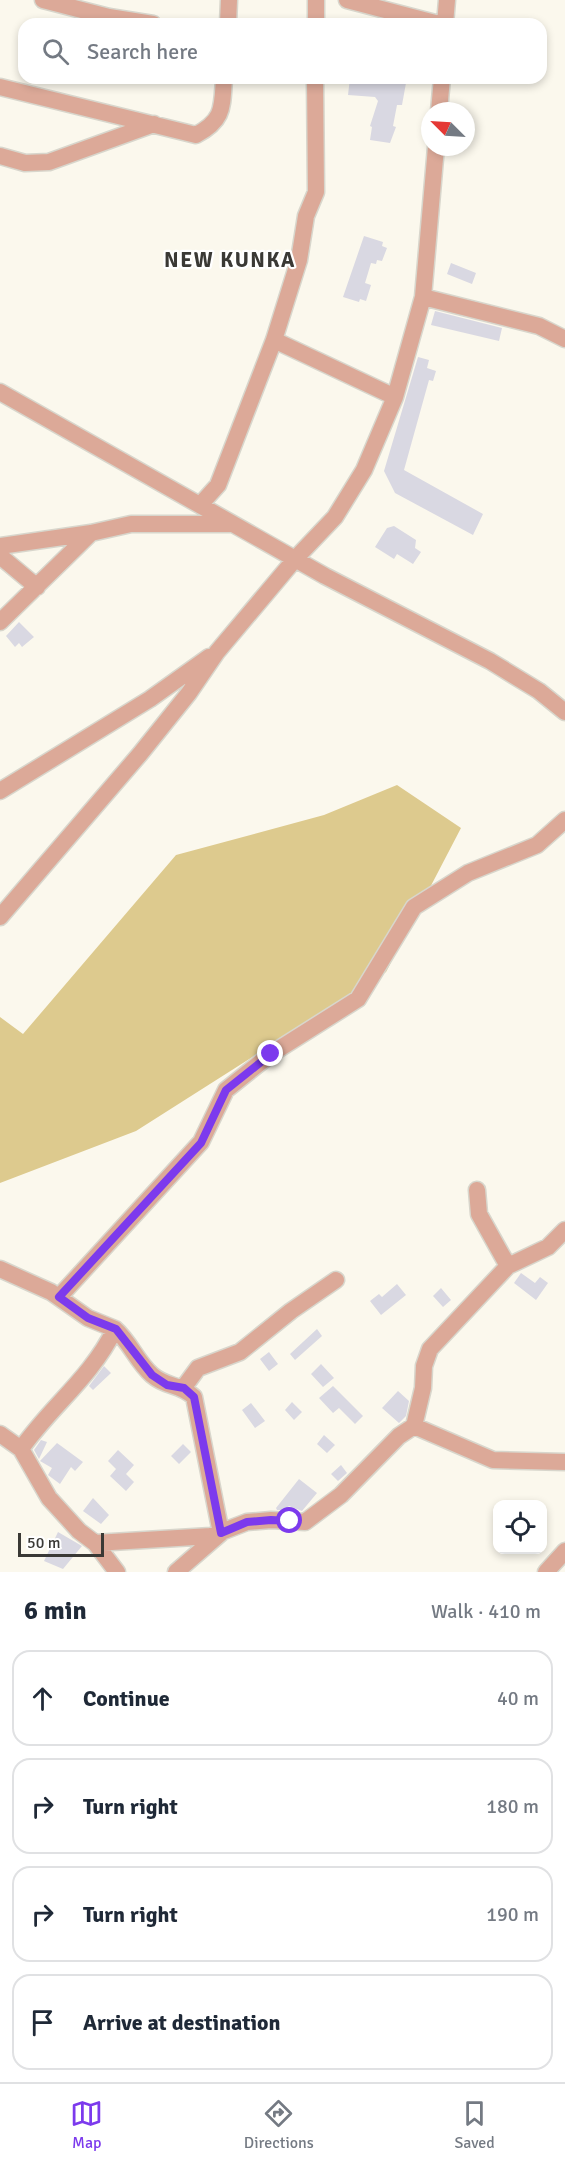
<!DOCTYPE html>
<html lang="en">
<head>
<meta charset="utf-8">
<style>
  :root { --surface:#fff; --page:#f2f2f3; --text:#1f2937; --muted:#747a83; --line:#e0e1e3; --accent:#7c3aed }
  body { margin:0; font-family:Signika,sans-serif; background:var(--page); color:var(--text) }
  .controls { position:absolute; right:18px; bottom:18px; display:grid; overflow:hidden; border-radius:12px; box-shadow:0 3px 9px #0003 }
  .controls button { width:54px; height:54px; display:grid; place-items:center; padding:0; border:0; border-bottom:2px solid var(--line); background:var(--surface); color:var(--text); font:30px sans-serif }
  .compass { position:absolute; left:421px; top:102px; width:54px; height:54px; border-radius:50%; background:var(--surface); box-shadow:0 3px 9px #0003; rotate:294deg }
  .scale { position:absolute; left:18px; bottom:15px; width:86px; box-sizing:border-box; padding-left:6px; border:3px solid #3a3935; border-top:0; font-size:16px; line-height:21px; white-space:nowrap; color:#3a3935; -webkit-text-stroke:4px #fff; paint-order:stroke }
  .stop { position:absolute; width:18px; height:18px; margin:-14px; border:4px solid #7c3aed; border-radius:50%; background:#fff }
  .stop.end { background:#7c3aed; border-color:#fff; box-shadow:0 2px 6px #0008 }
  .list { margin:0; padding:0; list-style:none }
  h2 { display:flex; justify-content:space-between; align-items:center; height:78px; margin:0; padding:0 24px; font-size:26px }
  h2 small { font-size:20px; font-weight:400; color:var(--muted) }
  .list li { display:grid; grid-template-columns:39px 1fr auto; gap:18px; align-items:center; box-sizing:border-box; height:96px; margin:0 12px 12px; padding:0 12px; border:2px solid var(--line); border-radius:18px }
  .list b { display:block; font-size:22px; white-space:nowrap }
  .list em { font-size:20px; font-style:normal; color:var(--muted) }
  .icon { flex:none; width:33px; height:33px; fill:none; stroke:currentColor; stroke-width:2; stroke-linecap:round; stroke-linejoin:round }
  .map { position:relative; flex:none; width:565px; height:1572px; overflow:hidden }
  .search { position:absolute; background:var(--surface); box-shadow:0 3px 9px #0003; left:18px; right:18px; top:18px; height:66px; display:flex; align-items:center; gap:15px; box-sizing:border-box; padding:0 21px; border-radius:18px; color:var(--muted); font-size:22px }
  .sheet { height:510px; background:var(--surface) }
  nav { display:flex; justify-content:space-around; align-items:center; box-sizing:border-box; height:84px; border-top:2px solid var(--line); background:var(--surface); font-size:16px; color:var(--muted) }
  nav a { display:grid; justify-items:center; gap:3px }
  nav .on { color:var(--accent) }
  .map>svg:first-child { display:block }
  .green { fill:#ddca8e }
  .building { fill:#d9d8e2 }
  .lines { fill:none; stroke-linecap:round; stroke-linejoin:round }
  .minor-casing { stroke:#d8d6cc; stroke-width:19 }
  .minor { stroke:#dca998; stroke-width:16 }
  .route { stroke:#7c3aed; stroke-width:8 }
  .labels { text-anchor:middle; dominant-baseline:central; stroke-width:4.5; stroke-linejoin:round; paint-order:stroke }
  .district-label { font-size:21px; font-weight:bold; letter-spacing:1.5px; fill:#3a3935; stroke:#fff }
</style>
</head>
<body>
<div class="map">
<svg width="565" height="1572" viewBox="0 0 565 1572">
  <rect width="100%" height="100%" fill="#fbf8ed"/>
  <path class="green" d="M 397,785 L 461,828 L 386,972 L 136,1131 L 0,1183 L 0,1017 L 23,1034 L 176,855 L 324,815 Z"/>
  <path class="building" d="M 350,78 L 403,78 L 402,82 L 406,83 L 402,105 L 397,105 L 393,126 L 396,127 L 390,143 L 370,140 L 372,127 L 370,126 L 378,101 L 375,97 L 348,95 Z
    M 364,236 L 383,242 L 382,246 L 387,248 L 382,261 L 377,260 L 376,264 L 371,263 L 365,283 L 371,285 L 366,301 L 360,299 L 359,302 L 343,297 Z
    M 451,263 L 476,273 L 472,284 L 447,274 Z
    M 435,311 L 502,328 L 499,341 L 431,325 Z
    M 418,357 L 429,360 L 427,368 L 436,371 L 433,381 L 429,380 L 404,470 L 483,514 L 473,535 L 395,493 L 384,471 Z
    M 394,526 L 416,540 L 415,548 L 421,552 L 413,564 L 397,554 L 394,559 L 375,547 L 387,528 Z
    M 19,622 L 34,637 L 22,647 L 19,643 L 15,647 L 6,636 Z
    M 521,1273 L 535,1283 L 540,1277 L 548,1283 L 536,1300 L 514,1283 Z
    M 397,1284 L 406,1295 L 381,1315 L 370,1301 L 379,1294 L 382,1297 Z
    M 441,1288 L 451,1300 L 443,1307 L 433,1296 Z
    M 317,1329 L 322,1336 L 295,1360 L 290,1354 Z
    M 269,1352 L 278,1364 L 269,1371 L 260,1359 Z
    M 321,1364 L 334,1378 L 323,1387 L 311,1374 Z
    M 104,1366 L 111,1373 L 93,1390 L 89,1386 Z
    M 333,1386 L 363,1416 L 355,1424 L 339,1408 L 333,1413 L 319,1398 Z
    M 398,1391 L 409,1401 L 406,1416 L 399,1423 L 382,1408 Z
    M 292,1402 L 302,1412 L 294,1420 L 285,1410 Z
    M 251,1403 L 265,1421 L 255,1428 L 242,1410 Z
    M 324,1435 L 335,1445 L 327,1453 L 317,1444 Z
    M 41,1440 L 47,1442 L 39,1459 L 34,1450 Z
    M 57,1443 L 83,1462 L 75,1471 L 71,1467 L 60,1484 L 48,1475 L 52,1468 L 40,1461 Z
    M 183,1444 L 191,1452 L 179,1464 L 171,1456 Z
    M 118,1450 L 134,1465 L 126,1474 L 134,1482 L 126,1491 L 110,1476 L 116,1469 L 108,1461 Z
    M 341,1465 L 347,1473 L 338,1481 L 331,1474 Z
    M 299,1479 L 317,1493 L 302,1511 L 289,1506 L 285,1510 L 277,1510 L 276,1508 Z
    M 93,1498 L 109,1515 L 101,1524 L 83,1511 Z
    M 58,1532 L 82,1546 L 63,1569 L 44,1561 Z"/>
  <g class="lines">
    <defs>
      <path id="minor" d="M 43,0 L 109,17 L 153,24
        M 347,0 L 439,24
        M 228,24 L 229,0
        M 316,24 L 316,0
        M 445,24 L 447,0
        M 0,87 L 196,135 C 224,120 222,108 224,78
        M 439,111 L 442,78
        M 0,156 L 25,163 L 49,162 L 154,124
        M 423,297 L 539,326 L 565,339
        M 274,340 L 395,397
        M 0,392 L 325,576 L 490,661 L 539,691 L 565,712
        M 200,505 L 218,485 L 274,340 L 299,260 L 306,216 L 316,192 L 315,78
        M 0,546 L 91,533 L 131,524 L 231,524
        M 0,556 L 37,587
        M 0,622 L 91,533
        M 0,791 L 150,699 L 209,657
        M 0,917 L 140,754 L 189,693 L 217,652 L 296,558 L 335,517 L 364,470 L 395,397 L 423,297 L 436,147
        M 477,1190 L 479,1214 L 508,1266
        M 0,1269 L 51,1292 L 88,1318 L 115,1329
        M 59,1297 L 201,1142 L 226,1090 L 271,1054 L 358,999 L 414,907 L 468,873 L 537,845 L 565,820
        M 184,1387 L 198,1368 L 240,1352 L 291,1311 L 336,1280
        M 414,1426 L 423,1388 L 424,1366 L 430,1349 L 508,1266 L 548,1247 L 565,1230
        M 0,1434 L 21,1449 L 49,1498 L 79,1531 L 95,1543 L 117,1572
        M 21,1449 C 52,1405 90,1379 115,1329 C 130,1342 137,1362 152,1375 C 167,1388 179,1383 194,1397 L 221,1533 L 176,1572
        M 95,1543 L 211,1536 L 247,1522 L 271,1520 L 305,1522 L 341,1495 L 399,1436 L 414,1426 L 493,1460 L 565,1462
        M 546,1572 L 565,1551"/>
    </defs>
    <use href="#minor" class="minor-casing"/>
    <use href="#minor" class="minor"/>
  </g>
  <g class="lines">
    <path class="route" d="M 271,1054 L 226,1090 L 201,1143 L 59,1297 L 88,1318 L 116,1329 L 152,1375 L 167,1385 L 184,1388 L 194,1397 L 221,1533 L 247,1522 L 271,1520 L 290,1521"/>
  </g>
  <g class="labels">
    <g class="district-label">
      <text x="230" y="260">NEW KUNKA</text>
    </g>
  </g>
</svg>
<div class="controls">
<button><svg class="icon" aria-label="locate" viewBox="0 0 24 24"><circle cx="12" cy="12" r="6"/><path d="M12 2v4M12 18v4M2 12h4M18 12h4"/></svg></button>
</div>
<svg class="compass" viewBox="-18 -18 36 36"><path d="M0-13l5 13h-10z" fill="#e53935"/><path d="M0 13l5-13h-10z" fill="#747a83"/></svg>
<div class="scale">50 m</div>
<div class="stop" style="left:290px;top:1521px"></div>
<div class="stop end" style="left:271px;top:1054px"></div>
<div class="search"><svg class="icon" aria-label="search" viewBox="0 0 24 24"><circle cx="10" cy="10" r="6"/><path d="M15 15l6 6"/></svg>Search here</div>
</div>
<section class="sheet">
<h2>6 min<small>Walk · 410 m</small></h2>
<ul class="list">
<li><svg class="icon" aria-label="ahead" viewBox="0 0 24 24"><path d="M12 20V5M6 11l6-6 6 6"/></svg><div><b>Continue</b></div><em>40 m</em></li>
<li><svg class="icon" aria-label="right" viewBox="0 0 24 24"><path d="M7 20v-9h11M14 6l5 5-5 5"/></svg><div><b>Turn right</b></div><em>180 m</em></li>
<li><svg class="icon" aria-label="right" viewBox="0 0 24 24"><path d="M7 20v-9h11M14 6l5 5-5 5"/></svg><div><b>Turn right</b></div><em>190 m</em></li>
<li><svg class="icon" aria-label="arrive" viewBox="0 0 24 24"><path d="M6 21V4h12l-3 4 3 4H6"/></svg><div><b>Arrive at destination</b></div></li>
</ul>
</section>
<nav>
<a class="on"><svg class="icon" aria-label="map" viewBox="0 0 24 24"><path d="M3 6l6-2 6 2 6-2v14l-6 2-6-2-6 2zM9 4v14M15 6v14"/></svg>Map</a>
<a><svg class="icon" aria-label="directions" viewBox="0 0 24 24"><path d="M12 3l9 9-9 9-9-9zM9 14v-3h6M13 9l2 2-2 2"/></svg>Directions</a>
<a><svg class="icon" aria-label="saved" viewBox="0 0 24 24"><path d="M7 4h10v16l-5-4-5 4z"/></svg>Saved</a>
</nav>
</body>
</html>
